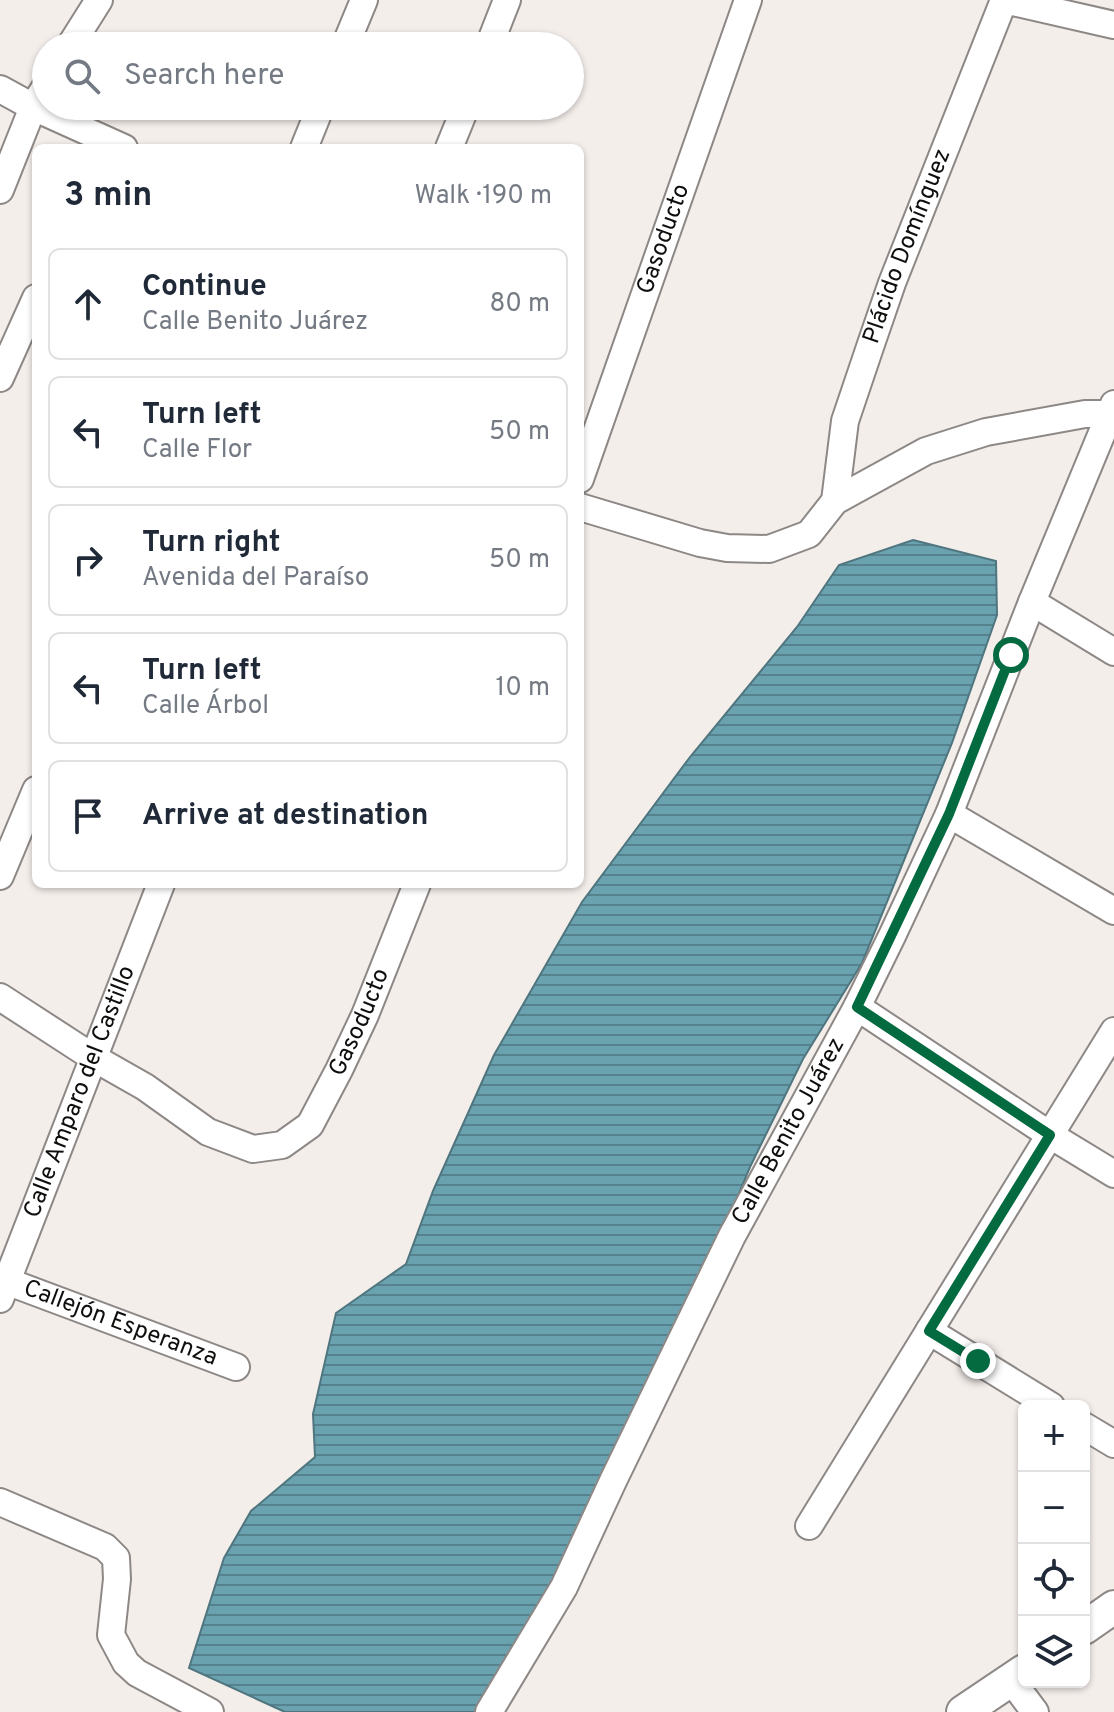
<!DOCTYPE html>
<html lang="en">
<head>
<meta charset="utf-8">
<style>
  :root { --surface:#fff; --page:#f2f2f3; --text:#1f2937; --muted:#747a83; --line:#e0e1e3 }
  body { margin:0; font-family:Overpass,sans-serif; background:var(--page); color:var(--text) }
  .controls { position:absolute; right:24px; bottom:24px; display:grid; overflow:hidden; border-radius:12px; box-shadow:0 2px 6px #0004 }
  .controls button { width:72px; height:72px; display:grid; place-items:center; padding:0; border:0; border-bottom:2px solid var(--line); background:var(--surface); color:var(--text); font:40px sans-serif }
  .stop { position:absolute; width:24px; height:24px; margin:-18px; border:6px solid #046b41; border-radius:50%; background:#fff }
  .stop.end { background:#046b41; border-color:#fff; box-shadow:0 2px 8px #0008 }
  .list { margin:0; padding:0; list-style:none }
  h2 { display:flex; justify-content:space-between; align-items:center; height:104px; margin:0; padding:0 32px; font-size:34px }
  h2 small { font-size:26px; font-weight:400; color:var(--muted) }
  .list li { display:grid; grid-template-columns:52px 1fr auto; gap:24px; align-items:center; box-sizing:border-box; height:112px; margin:0 16px 16px; padding:0 16px; border:2px solid var(--line); border-radius:12px }
  .list b { display:block; font-size:30px; white-space:nowrap }
  .list p { margin:0; font-size:26px; white-space:nowrap; color:var(--muted) }
  .list em { font-size:26px; font-style:normal; color:var(--muted) }
  .icon { flex:none; width:44px; height:44px; fill:none; stroke:currentColor; stroke-width:2; stroke-linecap:round; stroke-linejoin:round }
  .map { position:relative; flex:none; width:1114px; height:1712px; overflow:hidden }
  .search { position:absolute; background:var(--surface); box-shadow:0 2px 6px #0004; left:32px; top:32px; width:552px; height:88px; display:flex; align-items:center; gap:20px; box-sizing:border-box; padding:0 28px; border-radius:44px; color:var(--muted); font-size:30px }
  .panel { position:absolute; background:var(--surface); box-shadow:0 2px 6px #0004; left:32px; top:144px; width:552px; height:744px; border-radius:12px }
  .map>svg:first-child { display:block }
  .water { fill:url(#water-rules); stroke:#4f767f; stroke-width:2 }
  .lines { fill:none; stroke-linecap:round; stroke-linejoin:round }
  .minor-casing { stroke:#8d8885; stroke-width:30 }
  .tertiary-casing { stroke:#8d8885; stroke-width:36 }
  .minor { stroke:#fff; stroke-width:26 }
  .tertiary { stroke:#fff; stroke-width:32 }
  .route { stroke:#046b41; stroke-width:10 }
  .labels { text-anchor:middle; dominant-baseline:central; stroke-width:7; stroke-linejoin:round; paint-order:stroke }
  .street-label { font-size:24px; fill:#0f0e0c; stroke:#fffcfb }
</style>
</head>
<body>
<div class="map">
<svg width="1114" height="1712" viewBox="0 0 1114 1712">
  <defs>
    <pattern id="water-rules" width="6" height="5" patternUnits="userSpaceOnUse" patternTransform="scale(2)"><rect width="6" height="5" fill="#6ba2b0"/><path d="M0 2.5h6" fill="none" stroke="#56828e"/></pattern>
  </defs>
  <rect width="100%" height="100%" fill="#f4eeeb"/>
  <path class="water" d="M 913,540 L 996,561 L 997,615 L 952,743 L 862,963 L 803,1059 L 750,1167 L 611,1501 L 478,1712 L 285,1712 L 189,1668 L 224,1558 L 251,1511 L 315,1457 L 313,1414 L 336,1313 L 406,1264 L 433,1191 L 494,1055 L 582,902 L 690,757 L 797,627 L 839,565 Z"/>
  <g class="lines">
    <defs>
      <g id="minor">
        <path d="M 1004,0 L 1114,25"/>
        <path d="M 70,46 L 99,0"/>
        <path d="M 345,46 L 364,0"/>
        <path d="M 489,46 L 507,0"/>
        <path d="M 0,89 L 33,107 L 124,148"/>
        <path d="M 304,148 L 321,106"/>
        <path d="M 449,148 L 466,106"/>
        <path d="M 0,190 L 33,107 L 46,86"/>
        <path d="M 0,378 L 36,298"/>
        <path id="s1" d="M 580,479 L 748,0"/>
        <path id="s2" d="M 835,501 L 845,421 L 870,347 L 892,283 L 1004,0"/>
        <path d="M 580,507 L 700,543 L 727,548 L 769,549 L 809,534 L 835,501 L 926,451 L 986,432 L 1085,414 L 1114,414"/>
        <path d="M 1032,602 L 1114,652"/>
        <path d="M 949,814 L 1114,911"/>
        <path d="M 0,876 L 36,790"/>
        <path id="s3" d="M 0,997 L 94,1058 L 145,1087 L 208,1132 L 253,1149 L 282,1145 L 310,1125 L 339,1070 L 365,1015 L 417,884"/>
        <path d="M 857,1007 L 1050,1135 L 1114,1174"/>
        <path id="s4" d="M 6,1281 L 236,1367"/>
        <path id="s5" d="M 0,1299 L 161,884"/>
        <path d="M 929,1331 L 1051,1406"/>
        <path d="M 1084,1426 L 1114,1444"/>
        <path d="M 0,1502 L 105,1547 L 116,1558 L 117,1579 L 111,1635 L 126,1663 L 137,1673 L 210,1712"/>
        <path d="M 809,1526 L 1114,1031"/>
        <path d="M 1011,1680 L 1035,1712"/>
        <path id="s6" d="M 489,1712 L 564,1587 L 613,1481 L 732,1236 L 857,1007 L 892,936 L 949,814 L 1032,602 L 1114,404"/>
      </g>
      <path id="tertiary" d="M 1084,1628 L 1114,1607
        M 963,1712 L 1024,1671"/>
    </defs>
    <use href="#minor" class="minor-casing"/>
    <use href="#tertiary" class="tertiary-casing"/>
    <use href="#minor" class="minor"/>
    <use href="#tertiary" class="tertiary"/>
  </g>
  <g class="lines">
    <path class="route" d="M 978,1361 L 929,1331 L 1050,1135 L 857,1007 L 949,814 L 1011,655"/>
  </g>
  <g class="labels">
    <g class="street-label">
      <text stroke="none"><textPath href="#s1" startOffset="254">Gasoducto</textPath></text>
      <text stroke="none"><textPath href="#s2" startOffset="266">Plácido Domínguez</textPath></text>
      <text stroke="none"><textPath href="#s3" startOffset="474">Gasoducto</textPath></text>
      <text stroke="none"><textPath href="#s5" startOffset="222">Calle Amparo del Castillo</textPath></text>
      <text stroke="none"><textPath href="#s6" startOffset="654">Calle Benito Juárez</textPath></text>
      <text stroke="none"><textPath href="#s4" startOffset="122">Callejón Esperanza</textPath></text>
    </g>
  </g>
</svg>
<div class="controls">
<button>+</button>
<button>−</button>
<button><svg class="icon" aria-label="locate" viewBox="0 0 24 24"><circle cx="12" cy="12" r="6"/><path d="M12 2v4M12 18v4M2 12h4M18 12h4"/></svg></button>
<button><svg class="icon" aria-label="layers" viewBox="0 0 24 24"><path d="M12 4l9 5-9 5-9-5zM3 14l9 5 9-5"/></svg></button>
</div>
<div class="stop" style="left:1011px;top:655px"></div>
<div class="stop end" style="left:978px;top:1361px"></div>
<div class="search"><svg class="icon" aria-label="search" viewBox="0 0 24 24"><circle cx="10" cy="10" r="6"/><path d="M15 15l6 6"/></svg>Search here</div>
<section class="panel">
<h2>3 min<small>Walk · 190 m</small></h2>
<ul class="list">
<li><svg class="icon" aria-label="ahead" viewBox="0 0 24 24"><path d="M12 20V5M6 11l6-6 6 6"/></svg><div><b>Continue</b><p>Calle Benito Juárez</p></div><em>80 m</em></li>
<li><svg class="icon" aria-label="left" viewBox="0 0 24 24"><path d="M17 20v-9H6M10 6l-5 5 5 5"/></svg><div><b>Turn left</b><p>Calle Flor</p></div><em>50 m</em></li>
<li><svg class="icon" aria-label="right" viewBox="0 0 24 24"><path d="M7 20v-9h11M14 6l5 5-5 5"/></svg><div><b>Turn right</b><p>Avenida del Paraíso</p></div><em>50 m</em></li>
<li><svg class="icon" aria-label="left" viewBox="0 0 24 24"><path d="M17 20v-9H6M10 6l-5 5 5 5"/></svg><div><b>Turn left</b><p>Calle Árbol</p></div><em>10 m</em></li>
<li><svg class="icon" aria-label="arrive" viewBox="0 0 24 24"><path d="M6 21V4h12l-3 4 3 4H6"/></svg><div><b>Arrive at destination</b></div></li>
</ul>
</section>
</div>
</body>
</html>
